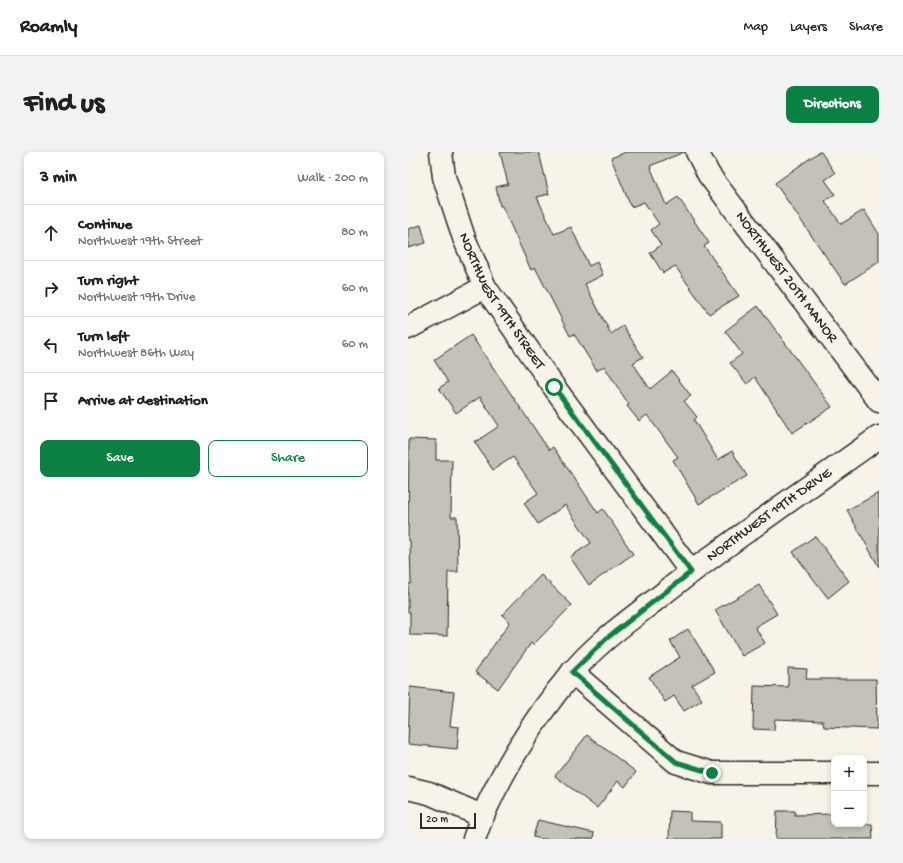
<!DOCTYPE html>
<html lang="en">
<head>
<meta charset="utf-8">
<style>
  :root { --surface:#fff; --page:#f2f2f2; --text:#202124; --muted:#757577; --line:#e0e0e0; --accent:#0b8043 }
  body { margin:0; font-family:"Gochi Hand",sans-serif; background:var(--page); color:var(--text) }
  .controls { position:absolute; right:12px; bottom:12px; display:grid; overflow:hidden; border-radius:8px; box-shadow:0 2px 6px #0003 }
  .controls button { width:36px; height:36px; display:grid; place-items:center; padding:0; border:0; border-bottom:1px solid var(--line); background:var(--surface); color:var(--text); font:20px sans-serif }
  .scale { position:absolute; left:12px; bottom:10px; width:56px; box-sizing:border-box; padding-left:4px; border:2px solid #2b2b2b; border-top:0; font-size:11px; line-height:14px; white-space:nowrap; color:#2b2b2b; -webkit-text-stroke:3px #f7f3e8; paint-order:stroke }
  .stop { position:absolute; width:12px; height:12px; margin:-9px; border:3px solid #0b8043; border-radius:50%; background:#fff }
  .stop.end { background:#0b8043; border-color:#fff; box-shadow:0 1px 4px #0008 }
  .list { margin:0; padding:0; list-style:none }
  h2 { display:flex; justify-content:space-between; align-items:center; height:52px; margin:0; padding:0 16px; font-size:17px }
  h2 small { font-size:13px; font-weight:400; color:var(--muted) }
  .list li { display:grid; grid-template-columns:26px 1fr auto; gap:12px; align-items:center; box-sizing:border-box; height:56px; padding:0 16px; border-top:1px solid var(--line) }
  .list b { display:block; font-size:15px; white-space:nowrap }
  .list p { margin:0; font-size:13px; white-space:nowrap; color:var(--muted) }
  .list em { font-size:13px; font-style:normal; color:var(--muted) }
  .actions { display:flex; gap:8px; padding:12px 16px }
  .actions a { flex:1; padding:9px 0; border:1px solid var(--accent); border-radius:8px; text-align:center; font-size:14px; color:var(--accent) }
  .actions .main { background:var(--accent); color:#fff }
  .icon { flex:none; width:22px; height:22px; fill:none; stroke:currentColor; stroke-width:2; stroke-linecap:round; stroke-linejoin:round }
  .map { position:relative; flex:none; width:471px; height:687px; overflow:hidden; border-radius:8px }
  header { display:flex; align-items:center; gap:24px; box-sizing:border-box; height:56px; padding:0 20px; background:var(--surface); border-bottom:1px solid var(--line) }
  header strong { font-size:19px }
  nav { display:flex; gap:22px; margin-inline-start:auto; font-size:14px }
  .intro { display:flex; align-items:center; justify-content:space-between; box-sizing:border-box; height:96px; padding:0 24px }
  h1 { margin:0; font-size:28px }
  .button { padding:10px 18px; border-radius:8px; background:var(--accent); color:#fff; font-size:14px; font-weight:700 }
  main { display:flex; gap:24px; padding:0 24px }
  aside { flex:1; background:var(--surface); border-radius:8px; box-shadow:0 2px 6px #0003 }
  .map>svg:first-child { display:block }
  .building { fill:#c4c1b9; stroke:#2b2b2b }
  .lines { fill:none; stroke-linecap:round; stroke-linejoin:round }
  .minor-casing { stroke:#2b2b2b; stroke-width:25 }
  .minor { stroke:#f7f3e8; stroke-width:22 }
  .route { stroke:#0b8043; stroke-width:5 }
  .labels { text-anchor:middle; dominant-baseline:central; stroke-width:3; stroke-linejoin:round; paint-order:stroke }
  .street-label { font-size:15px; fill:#2b2b2b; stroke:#f7f3e8 }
</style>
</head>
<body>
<header>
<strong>Roamly</strong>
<nav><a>Map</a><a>Layers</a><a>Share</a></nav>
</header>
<div class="intro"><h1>Find us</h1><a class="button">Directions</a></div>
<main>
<aside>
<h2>3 min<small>Walk · 200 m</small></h2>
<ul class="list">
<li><svg class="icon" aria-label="ahead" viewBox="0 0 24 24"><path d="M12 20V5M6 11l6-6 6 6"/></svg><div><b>Continue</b><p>Northwest 19th Street</p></div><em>80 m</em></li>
<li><svg class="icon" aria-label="right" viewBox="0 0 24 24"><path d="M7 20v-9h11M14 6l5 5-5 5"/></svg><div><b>Turn right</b><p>Northwest 19th Drive</p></div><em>60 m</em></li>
<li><svg class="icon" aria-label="left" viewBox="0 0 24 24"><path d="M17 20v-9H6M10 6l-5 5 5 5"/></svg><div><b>Turn left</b><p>Northwest 86th Way</p></div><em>60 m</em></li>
<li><svg class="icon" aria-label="arrive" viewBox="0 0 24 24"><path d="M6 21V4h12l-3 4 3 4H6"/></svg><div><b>Arrive at destination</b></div></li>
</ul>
<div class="actions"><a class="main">Save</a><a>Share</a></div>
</aside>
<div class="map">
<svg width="471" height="687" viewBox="0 0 471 687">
  <rect width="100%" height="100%" fill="#f7f3e8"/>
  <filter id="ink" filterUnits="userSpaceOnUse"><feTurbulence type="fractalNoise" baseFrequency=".025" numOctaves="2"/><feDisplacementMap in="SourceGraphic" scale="8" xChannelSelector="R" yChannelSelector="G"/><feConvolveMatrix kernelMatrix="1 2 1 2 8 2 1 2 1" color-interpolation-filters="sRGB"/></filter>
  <g filter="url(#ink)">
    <path class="building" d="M 92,0 L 131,0 L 141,42 L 129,45 L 146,82 L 163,75 L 181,114 L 189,110 L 195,123 L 177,132 L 203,182 L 215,174 L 235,205 L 225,211 L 242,237 L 264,219 L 283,244 L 276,249 L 289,265 L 286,268 L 310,308 L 324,299 L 339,324 L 291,352 L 265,308 L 270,305 L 239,263 L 231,269 L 219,254 L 221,253 L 196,214 L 189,219 L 166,182 L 162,184 L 127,115 L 123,118 L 94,54 L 92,54 L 88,35 L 100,32 Z
      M 218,0 L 276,0 L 242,14 L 258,53 L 270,45 L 301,91 L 296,94 L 331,144 L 301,162 L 267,114 L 255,121 L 242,101 L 253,93 L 243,78 L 251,72 L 236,50 L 223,55 L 203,6 Z
      M 411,0 L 413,0 L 427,21 L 417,28 L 427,42 L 417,49 L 433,72 L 456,58 L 471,82 L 471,110 L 437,132 L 367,31 Z
      M 13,73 L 18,91 L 0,96 L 0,77 Z
      M 350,154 L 424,255 L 384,281 L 347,225 L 339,232 L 322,211 L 334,202 L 317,179 Z
      M 63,183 L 141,298 L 145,295 L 190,361 L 195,357 L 225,402 L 181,433 L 162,405 L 183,391 L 157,353 L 130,372 L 116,351 L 130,341 L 105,305 L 85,318 L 66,289 L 69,289 L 91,274 L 72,245 L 48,261 L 31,236 L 40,230 L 26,208 Z
      M 1,287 L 28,288 L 28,308 L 44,308 L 43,365 L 49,365 L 50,420 L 40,420 L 39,484 L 2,483 L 2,460 L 0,460 L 0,432 L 3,432 L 2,389 L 0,389 Z
      M 471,341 L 471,415 L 439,358 Z
      M 407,384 L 441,429 L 420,446 L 385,400 Z
      M 133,423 L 164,453 L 125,493 L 123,491 L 90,537 L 67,520 L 102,470 L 94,463 Z
      M 351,433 L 369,462 L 347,475 L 357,491 L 334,504 L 307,458 Z
      M 280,477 L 307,520 L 284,533 L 294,548 L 276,559 L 266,544 L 257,550 L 241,525 L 272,505 L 262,489 Z
      M 380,516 L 399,517 L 398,527 L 468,527 L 469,577 L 416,575 L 415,569 L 367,567 L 366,578 L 345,577 L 346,534 L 380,535 Z
      M 2,535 L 46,540 L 42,574 L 51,575 L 49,597 L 0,592 Z
      M 179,583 L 228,620 L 217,635 L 210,629 L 189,656 L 147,624 Z
      M 262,659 L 282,660 L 282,669 L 313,670 L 313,687 L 261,687 Z
      M 369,659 L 387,659 L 387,663 L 426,662 L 426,672 L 464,672 L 465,687 L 368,687 Z
      M 130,668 L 186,681 L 185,687 L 134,687 L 125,685 Z"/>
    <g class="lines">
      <defs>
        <g id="minor">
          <path id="s1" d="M 33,0 L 36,25 L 56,86 L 77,135 L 146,235 L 283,420"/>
          <path id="s2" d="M 289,0 L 301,23 L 471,249"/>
          <path d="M 0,176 L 77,135"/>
          <path d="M 164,520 L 268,610 L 304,621 L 426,621"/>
          <path d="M 456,621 L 471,621"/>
          <path d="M 0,636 L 21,641 L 74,664"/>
          <path id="s3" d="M 66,687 C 84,634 127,564 164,521 C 188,491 221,469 251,445 C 322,389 397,338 471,285"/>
        </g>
      </defs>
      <use href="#minor" class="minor-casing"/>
      <use href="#minor" class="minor"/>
    </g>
  </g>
  <g class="lines" filter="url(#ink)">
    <path class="route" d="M 146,235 L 283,420 L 199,486 L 164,520 L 268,610 L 304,621"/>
  </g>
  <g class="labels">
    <g class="street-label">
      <text stroke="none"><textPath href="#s2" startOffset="154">NORTHWEST 20TH MANOR</textPath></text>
      <text stroke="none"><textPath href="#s1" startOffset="163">NORTHWEST 19TH STREET</textPath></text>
      <text stroke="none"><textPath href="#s3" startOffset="447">NORTHWEST 19TH DRIVE</textPath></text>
    </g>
  </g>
</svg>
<div class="controls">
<button>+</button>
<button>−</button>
</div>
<div class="scale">20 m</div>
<div class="stop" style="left:146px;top:235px"></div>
<div class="stop end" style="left:304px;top:621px"></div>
</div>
</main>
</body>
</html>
